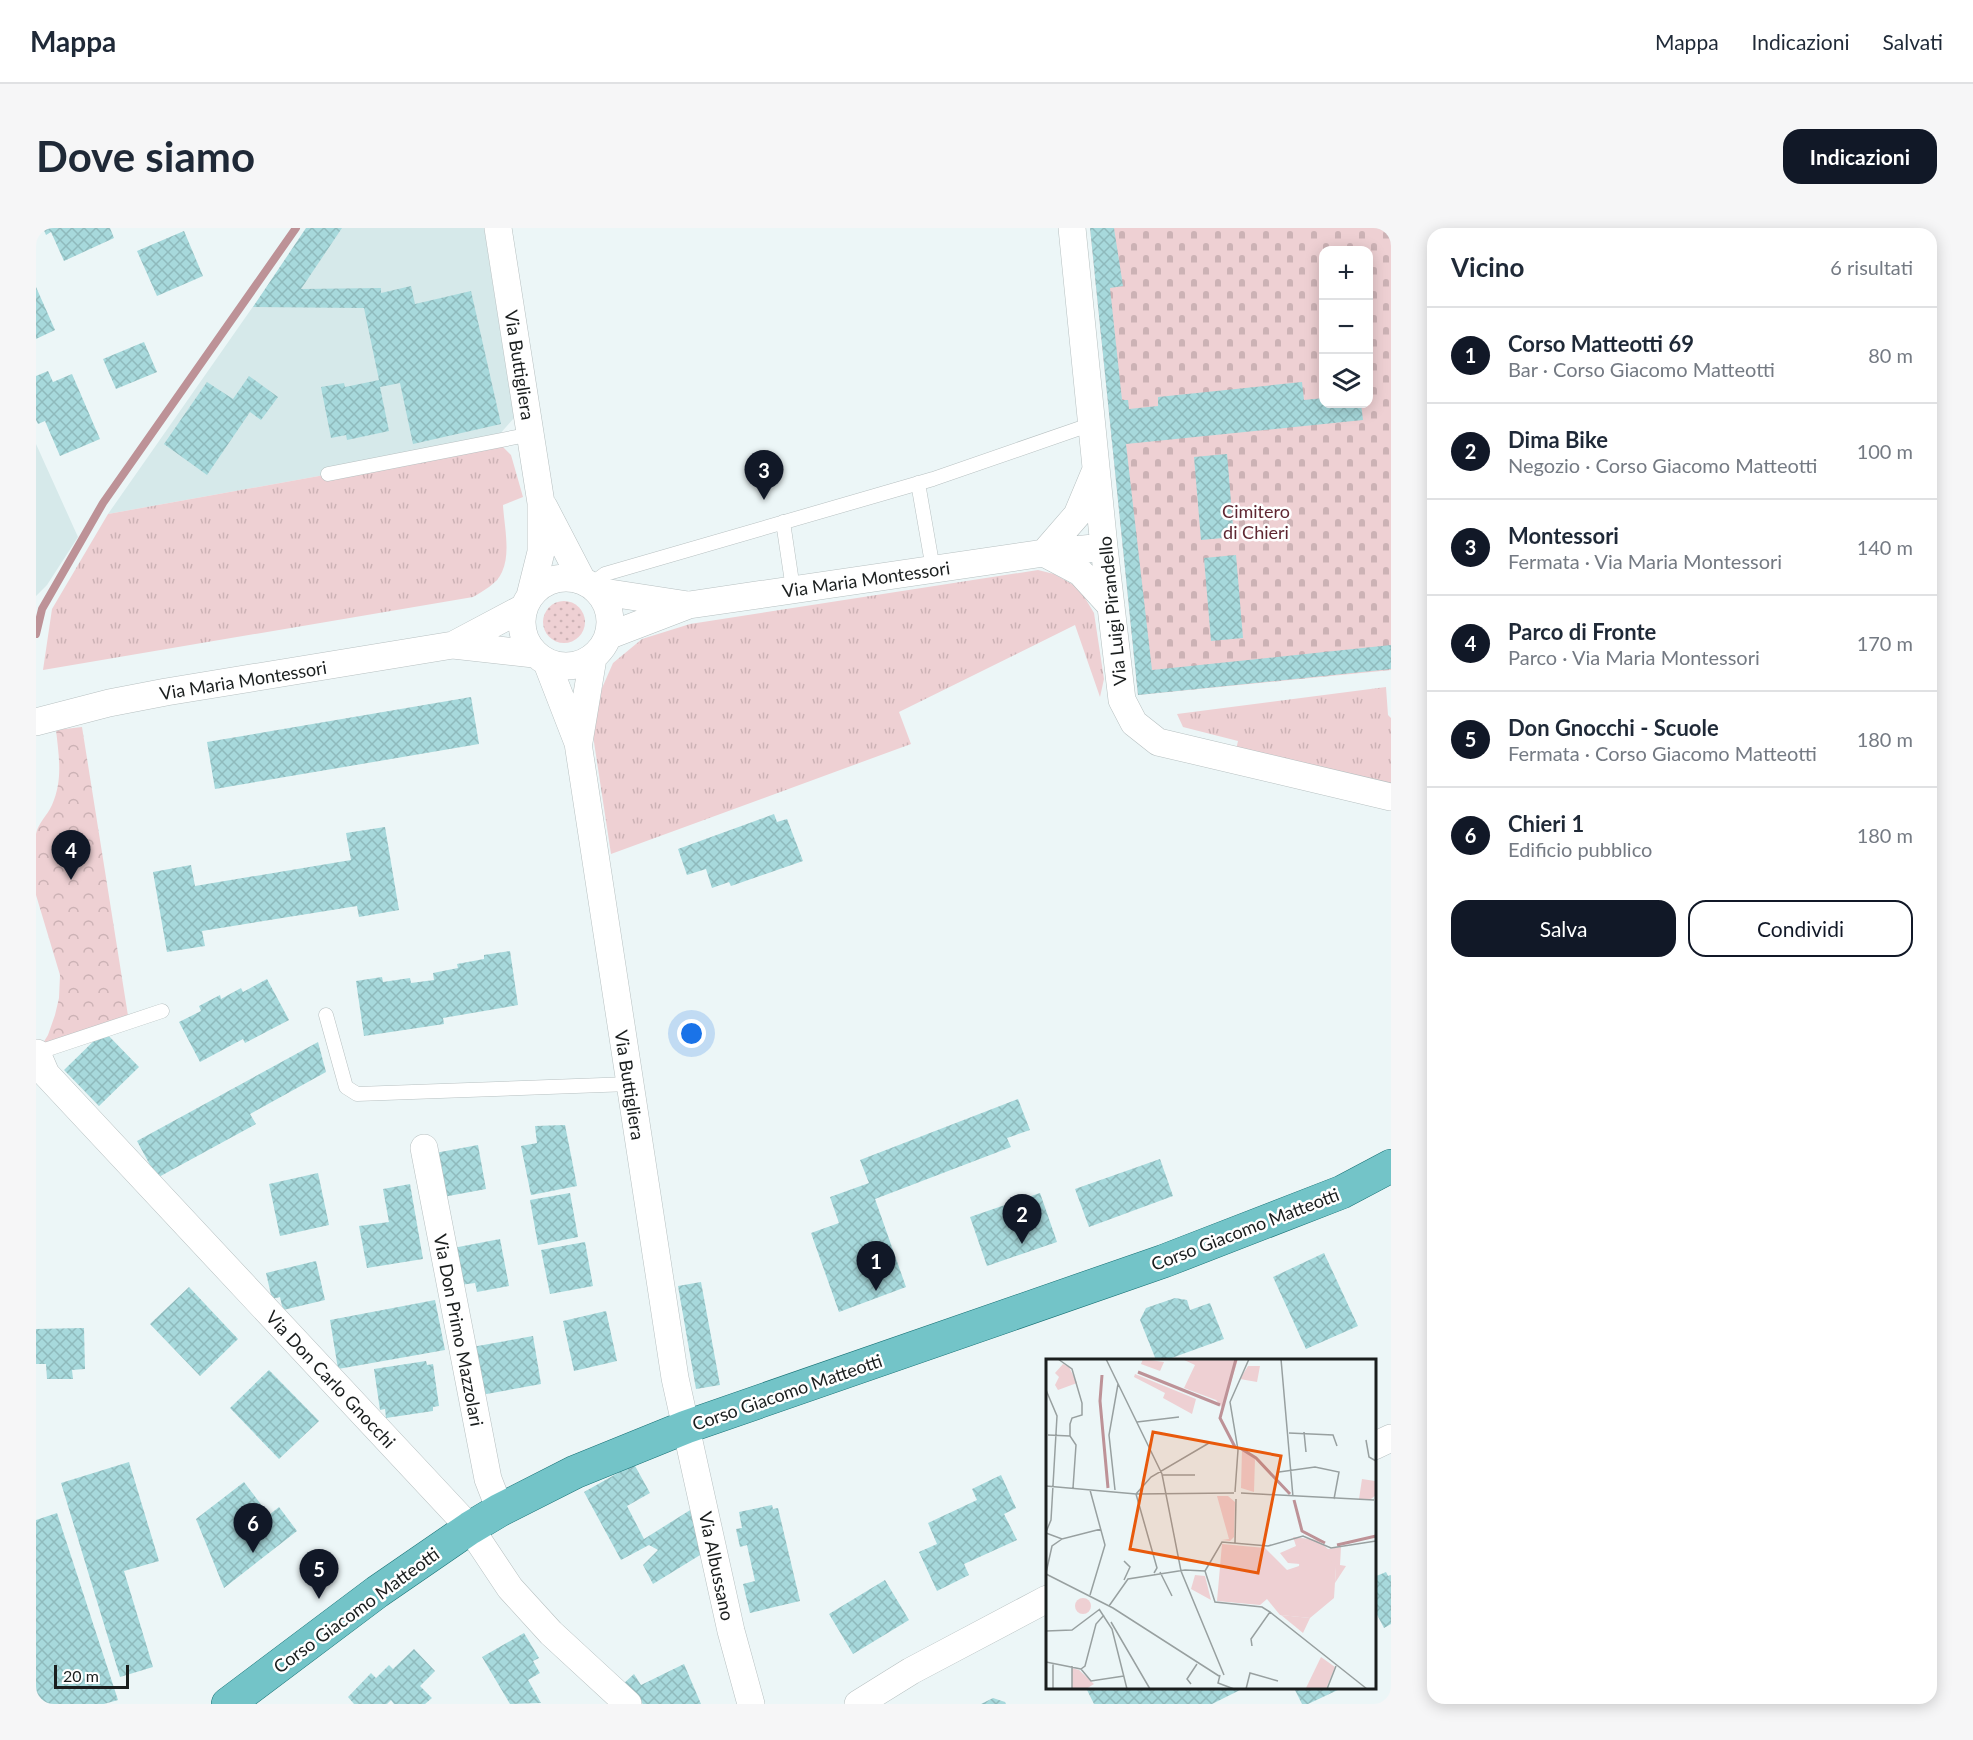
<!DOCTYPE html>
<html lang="it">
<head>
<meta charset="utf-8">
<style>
  :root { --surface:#fff; --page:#f6f6f7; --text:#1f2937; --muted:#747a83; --line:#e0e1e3; --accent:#111827 }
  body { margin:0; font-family:Lato,sans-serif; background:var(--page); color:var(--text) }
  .controls { position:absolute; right:18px; top:18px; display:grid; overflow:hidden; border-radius:12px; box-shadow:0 3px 15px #0003 }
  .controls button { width:54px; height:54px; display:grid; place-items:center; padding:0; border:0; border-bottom:2px solid var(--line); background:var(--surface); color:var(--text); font:30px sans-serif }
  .scale { position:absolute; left:18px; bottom:15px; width:75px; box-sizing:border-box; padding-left:6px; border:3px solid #1a1e1e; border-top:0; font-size:16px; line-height:21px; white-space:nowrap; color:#1a1e1e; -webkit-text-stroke:4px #fff; paint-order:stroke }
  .you { position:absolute; left:656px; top:806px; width:21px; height:21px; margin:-15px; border:4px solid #fff; border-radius:50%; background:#1a73e8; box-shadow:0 0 0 9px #1a73e833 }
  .badge { display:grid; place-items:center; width:39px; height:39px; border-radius:50%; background:var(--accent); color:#fff; font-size:20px; font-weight:700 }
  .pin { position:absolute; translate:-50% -50px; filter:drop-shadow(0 2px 3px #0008) }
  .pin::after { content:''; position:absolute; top:32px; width:21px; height:18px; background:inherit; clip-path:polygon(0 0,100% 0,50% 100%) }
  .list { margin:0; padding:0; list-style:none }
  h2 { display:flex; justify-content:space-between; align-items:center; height:78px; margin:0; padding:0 24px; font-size:26px }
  h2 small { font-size:20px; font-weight:400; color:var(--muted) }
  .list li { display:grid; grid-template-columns:39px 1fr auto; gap:18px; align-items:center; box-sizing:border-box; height:96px; padding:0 24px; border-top:2px solid var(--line) }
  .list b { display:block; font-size:22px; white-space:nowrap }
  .list p { margin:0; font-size:20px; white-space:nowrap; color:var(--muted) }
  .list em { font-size:20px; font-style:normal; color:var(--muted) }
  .actions { display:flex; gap:12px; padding:18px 24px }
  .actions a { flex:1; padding:14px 0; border:2px solid var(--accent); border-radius:18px; text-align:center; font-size:21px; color:var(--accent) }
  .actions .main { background:var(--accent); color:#fff }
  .icon { flex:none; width:33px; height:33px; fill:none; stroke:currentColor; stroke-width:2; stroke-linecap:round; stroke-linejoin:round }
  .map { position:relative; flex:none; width:1355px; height:1476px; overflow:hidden; border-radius:18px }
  header { display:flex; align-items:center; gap:36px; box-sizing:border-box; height:84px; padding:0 30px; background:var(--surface); border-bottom:2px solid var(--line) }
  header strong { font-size:28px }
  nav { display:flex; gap:33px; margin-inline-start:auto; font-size:21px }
  .intro { display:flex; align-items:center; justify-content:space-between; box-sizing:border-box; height:144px; padding:0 36px }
  h1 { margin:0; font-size:42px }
  .button { padding:15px 27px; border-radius:18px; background:var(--accent); color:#fff; font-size:21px; font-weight:700 }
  main { display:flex; gap:36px; padding:0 36px }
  aside { flex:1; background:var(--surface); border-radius:18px; box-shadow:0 3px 15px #0003 }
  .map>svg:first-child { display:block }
  .built { fill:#d6e9ea }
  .grass { fill:url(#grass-tufts) }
  .forest { fill:url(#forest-crowns) }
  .cemetery { fill:url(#cemetery-stones); fill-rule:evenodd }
  .garden { fill:url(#garden-dots) }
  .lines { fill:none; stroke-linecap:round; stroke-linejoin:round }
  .stream { stroke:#bd9297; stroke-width:8 }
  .building { fill:url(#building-cross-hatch) }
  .service-casing { stroke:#b7c0c1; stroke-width:15 }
  .minor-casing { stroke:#b7c0c1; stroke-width:28 }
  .primary-casing { stroke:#177175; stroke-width:34 }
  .service { stroke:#fff; stroke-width:14 }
  .minor { stroke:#fff; stroke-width:27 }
  .primary { stroke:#73c4c8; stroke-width:33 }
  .labels { text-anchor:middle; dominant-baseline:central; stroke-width:5; stroke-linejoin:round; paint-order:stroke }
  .street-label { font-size:18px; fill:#1a1e1e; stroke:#fff }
  .park-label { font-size:18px; fill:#5f2732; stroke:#fff }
  .inset-river { fill:none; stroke:#bd9297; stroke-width:3 }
  .inset-road { fill:none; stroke:#98a0a0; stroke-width:1.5 }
  .view { fill:#e8590c; fill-opacity:0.15; stroke:#e8590c; stroke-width:3 }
  .inset-edge { fill:none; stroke:#1a1e1e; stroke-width:3 }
</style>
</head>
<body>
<header>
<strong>Mappa</strong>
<nav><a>Mappa</a><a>Indicazioni</a><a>Salvati</a></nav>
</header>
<div class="intro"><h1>Dove siamo</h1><a class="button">Indicazioni</a></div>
<main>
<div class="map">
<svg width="1355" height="1476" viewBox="0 0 1355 1476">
  <defs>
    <pattern id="grass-tufts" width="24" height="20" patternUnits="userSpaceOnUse" patternTransform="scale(1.5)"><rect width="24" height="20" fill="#eed0d3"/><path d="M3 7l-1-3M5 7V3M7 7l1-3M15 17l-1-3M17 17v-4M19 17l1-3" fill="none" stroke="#ccb2b5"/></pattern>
    <pattern id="forest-crowns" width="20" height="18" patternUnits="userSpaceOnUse" patternTransform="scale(1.5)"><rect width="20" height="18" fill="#eed0d3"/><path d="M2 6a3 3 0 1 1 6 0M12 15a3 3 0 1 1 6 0" fill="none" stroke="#ccb2b5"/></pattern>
    <pattern id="cemetery-stones" width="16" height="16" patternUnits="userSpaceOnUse" patternTransform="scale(1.5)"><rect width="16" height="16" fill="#eed0d3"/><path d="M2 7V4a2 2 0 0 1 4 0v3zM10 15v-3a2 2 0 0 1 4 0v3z" fill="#ccb2b5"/></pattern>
    <pattern id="garden-dots" width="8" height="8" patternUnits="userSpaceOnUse" patternTransform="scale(1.5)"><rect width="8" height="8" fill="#eed0d3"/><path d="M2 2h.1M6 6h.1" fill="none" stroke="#ccb2b5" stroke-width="1.8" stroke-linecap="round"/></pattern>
    <pattern id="building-cross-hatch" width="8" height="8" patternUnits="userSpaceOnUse" patternTransform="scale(1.5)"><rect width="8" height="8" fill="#a7d9dc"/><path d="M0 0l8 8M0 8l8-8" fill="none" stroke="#8fbabc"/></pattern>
  </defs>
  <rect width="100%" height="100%" fill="#ecf6f7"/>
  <path class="built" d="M 272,0 L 448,0 L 478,190 L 454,217 L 72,286 Z
    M 0,216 L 42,309 L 11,357 L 0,368 Z"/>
  <path class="grass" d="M 454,217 L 467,219 L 475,227 L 487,269 L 467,277 C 468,297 475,325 466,344 C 461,356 447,363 437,369 L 7,442 L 16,381 L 72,286 Z
    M 1002,342 L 1018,346 L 1043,360 L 1058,385 L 1068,451 L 1064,469 L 1039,397 L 863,484 L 875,516 L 575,626 L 556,501 L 563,467 L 577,435 L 606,411 L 654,396 Z
    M 1350,459 L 1352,487 L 1355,490 L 1355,556 L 1200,522 L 1202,513 L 1147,499 L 1141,486 Z"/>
  <path class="forest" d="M 46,499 L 93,794 L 1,825 L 12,807 L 19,787 L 23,770 L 24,747 L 0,667 L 0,606 C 2,595 11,588 16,577 C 27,552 23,529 20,502 Z"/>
  <path class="cemetery" d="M 1054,0 L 1355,0 L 1355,442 L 1102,467 ZM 1288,22 L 1332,22 L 1332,176 L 1288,176 Z"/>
  <path class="garden" d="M507 394a21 21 0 1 1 42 0a21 21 0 1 1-42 0Z"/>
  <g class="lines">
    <path class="stream" d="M 0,406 L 6,381 L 67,275 L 260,0"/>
  </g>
  <path class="building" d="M 7,0 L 74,0 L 78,10 L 28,33 L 15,4 L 10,7 Z
    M 270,0 L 306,0 L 265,61 L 345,60 L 345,65 L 375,58 L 379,76 L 435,63 L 465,196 L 377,216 L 364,155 L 344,159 L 353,203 L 311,212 L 310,207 L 295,210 L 285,159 L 308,155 L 309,159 L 343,152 L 328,80 L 217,79 Z
    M 1054,0 L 1078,0 L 1087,58 L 1074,60 L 1086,172 L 1092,172 L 1093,181 L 1122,178 L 1122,169 L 1266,154 L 1268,172 L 1288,170 L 1288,176 L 1325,176 L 1327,192 L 1090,216 L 1116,442 L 1355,417 L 1355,441 L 1102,467 Z
    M 148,3 L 167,48 L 121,68 L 101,23 Z
    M 0,59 L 19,102 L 0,111 Z
    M 108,114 L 121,144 L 80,161 L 67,131 Z
    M 12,143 L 17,154 L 36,146 L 64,211 L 24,228 L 9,193 L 2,196 L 0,192 L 0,148 Z
    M 213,148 L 242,169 L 225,192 L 214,184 L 171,247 L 128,216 L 171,154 L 197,171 Z
    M 1191,226 L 1198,309 L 1165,312 L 1158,229 Z
    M 1200,327 L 1207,410 L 1175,413 L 1168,330 Z
    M 435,469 L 443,516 L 179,561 L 171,514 Z
    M 738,586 L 741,594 L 751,591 L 767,633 L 695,658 L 693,654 L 676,660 L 670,641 L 651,647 L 642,621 Z
    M 349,599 L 363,682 L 323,689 L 321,678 L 166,703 L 169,718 L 131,724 L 117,644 L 155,637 L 159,658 L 315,632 L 310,605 Z
    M 474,723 L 482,777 L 407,790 L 408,796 L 328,808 L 320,753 L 346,749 L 347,754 L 374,750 L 375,755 L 398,752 L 397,745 L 422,740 L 421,736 L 448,731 L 448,727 Z
    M 231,751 L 253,792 L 209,815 L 207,811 L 164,834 L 143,794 L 165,783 L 163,778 L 184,767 L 185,771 L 205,760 L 207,764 Z
    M 68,803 L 103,839 L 63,878 L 28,842 Z
    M 282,814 L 290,844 L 214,886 L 220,896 L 121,950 L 101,913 Z
    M 982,871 L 994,902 L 971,910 L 975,919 L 839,971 L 870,1059 L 803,1084 L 775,1005 L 803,995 L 794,969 L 833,955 L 824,932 Z
    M 529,897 L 541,958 L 495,967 L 485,918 L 501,915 L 499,898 Z
    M 442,917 L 450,961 L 407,969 L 399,925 Z
    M 1124,931 L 1137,968 L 1053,999 L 1039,961 Z
    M 282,945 L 293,997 L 244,1008 L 233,956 Z
    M 374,956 L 387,1031 L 331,1040 L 323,998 L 353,994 L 347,961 Z
    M 534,965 L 542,1009 L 502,1017 L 494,972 Z
    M 1004,965 L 1021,1014 L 951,1038 L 934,989 Z
    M 464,1011 L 473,1058 L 441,1064 L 439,1055 L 424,1057 L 417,1020 Z
    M 549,1014 L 557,1058 L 514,1066 L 505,1022 Z
    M 1288,1025 L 1322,1098 L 1270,1121 L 1237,1049 Z
    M 280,1033 L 289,1072 L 247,1082 L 244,1069 L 236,1071 L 230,1045 Z
    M 665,1054 L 684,1157 L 660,1161 L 642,1058 Z
    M 153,1059 L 202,1111 L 164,1148 L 114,1096 Z
    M 1139,1070 L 1151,1072 L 1154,1082 L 1174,1075 L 1188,1111 L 1130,1132 L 1120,1132 L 1104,1092 L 1110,1080 Z
    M 399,1072 L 409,1122 L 302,1141 L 294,1092 Z
    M 570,1083 L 581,1133 L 538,1143 L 527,1093 Z
    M 48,1100 L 49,1141 L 36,1142 L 37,1151 L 11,1151 L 10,1136 L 0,1136 L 0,1101 Z
    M 497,1108 L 505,1156 L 445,1167 L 436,1119 Z
    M 390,1133 L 391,1137 L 397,1136 L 403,1178 L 397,1179 L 397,1183 L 350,1190 L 349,1181 L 344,1182 L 338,1141 Z
    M 233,1142 L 283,1193 L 243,1231 L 194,1180 Z
    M 93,1234 L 123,1333 L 88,1343 L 117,1439 L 84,1449 L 25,1255 Z
    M 598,1236 L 614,1265 L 591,1278 L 608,1311 L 659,1279 L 669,1324 L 617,1356 L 607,1337 L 622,1322 L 613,1317 L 585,1332 L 548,1264 Z
    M 965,1247 L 980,1280 L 968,1286 L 981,1312 L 928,1336 L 933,1347 L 901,1363 L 883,1324 L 901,1316 L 892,1295 L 941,1272 L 936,1261 Z
    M 208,1254 L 233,1287 L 243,1279 L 261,1303 L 188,1360 L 160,1291 Z
    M 736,1277 L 737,1281 L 742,1280 L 764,1373 L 714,1385 L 707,1356 L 719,1353 L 711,1317 L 704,1319 L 700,1301 L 706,1300 L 703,1284 Z
    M 21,1285 L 82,1472 L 68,1476 L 0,1476 L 0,1292 Z
    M 1350,1344 L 1352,1348 L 1355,1347 L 1355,1396 L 1348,1400 L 1338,1381 L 1338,1349 Z
    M 849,1352 L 873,1392 L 817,1426 L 793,1386 Z
    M 488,1405 L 503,1430 L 497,1433 L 504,1445 L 492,1452 L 505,1475 L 474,1476 L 446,1429 Z
    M 378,1421 L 399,1443 L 384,1458 L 396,1470 L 389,1476 L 358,1476 L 355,1472 L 351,1476 L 318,1476 L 312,1469 L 335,1445 L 340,1450 L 353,1437 L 357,1441 Z
    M 648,1436 L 665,1476 L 607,1476 L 585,1458 L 598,1446 L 605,1457 Z
    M 1050,1460 L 1208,1460 L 1176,1476 L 1058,1476 Z
    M 1258,1460 L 1303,1460 L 1304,1461 L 1272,1476 L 1266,1476 Z
    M 957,1470 L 969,1474 L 970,1476 L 945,1476 Z"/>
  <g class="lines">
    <defs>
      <path id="service" d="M 292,246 L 496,206
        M 882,255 L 897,341
        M 747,294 L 757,361
        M 554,357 L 569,346 L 897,251 L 1056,196
        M 290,787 L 310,859 L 321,866 L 594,856
        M 0,825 L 126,783"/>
      <path id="minor" d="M 462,0 L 505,275 L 505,324 L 494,368
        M 1036,0 L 1068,319 L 1086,472 L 1098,495 L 1122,514 L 1355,569
        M 1059,244 L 1041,287 L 1008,325 L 1044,344 L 1075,378
        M 508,279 L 546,352
        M486 394a44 44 0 1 1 88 0a44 44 0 1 1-88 0Z
        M 561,363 L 652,377
        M 572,408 L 653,377 L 1008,325 L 1068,319
        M 419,416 L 487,380
        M 511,435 L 542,515 L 639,1150 L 695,1403 L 715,1476
        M 0,494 L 73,475 L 130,464 L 417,417 L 498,426
        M 543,514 L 557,430
        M 1,825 L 10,846 L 434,1300 L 474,1360 L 515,1405 L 592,1476
        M 388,920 L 452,1251 L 464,1282
        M 1338,1218 L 1355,1210
        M 822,1476 L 875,1443 L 1011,1371"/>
      <path id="primary" d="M 192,1476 L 341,1364 L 434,1300 L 464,1282 L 539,1244 L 650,1199 L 1128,1033 L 1306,964 L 1355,938"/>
    </defs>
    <use href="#service" class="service-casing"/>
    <use href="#minor" class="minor-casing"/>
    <use href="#primary" class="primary-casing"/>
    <use href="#service" class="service"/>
    <use href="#minor" class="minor"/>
    <use href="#primary" class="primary"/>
  </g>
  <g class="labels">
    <g class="street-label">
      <text transform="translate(484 137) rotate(81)">Via Buttigliera</text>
      <text transform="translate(830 351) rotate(-8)">Via Maria Montessori</text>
      <text transform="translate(1076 383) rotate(-96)">Via Luigi Pirandello</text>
      <text transform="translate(207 452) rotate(-9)">Via Maria Montessori</text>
      <text transform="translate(594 857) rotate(81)">Via Buttigliera</text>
      <text transform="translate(1209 1001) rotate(-21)">Corso Giacomo Matteotti</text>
      <text transform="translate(423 1102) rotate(79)">Via Don Primo Mazzolari</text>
      <text transform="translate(295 1151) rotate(47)">Via Don Carlo Gnocchi</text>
      <text transform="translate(751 1164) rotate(-19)">Corso Giacomo Matteotti</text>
      <text transform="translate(681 1338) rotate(78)">Via Albussano</text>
      <text transform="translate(320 1382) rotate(-36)">Corso Giacomo Matteotti</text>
    </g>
    <g class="park-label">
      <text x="1220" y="283">Cimitero<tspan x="1220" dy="21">di Chieri</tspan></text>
    </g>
  </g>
  <g transform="translate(1010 1131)">
    <rect width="330" height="330" fill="#ecf6f7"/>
    <path d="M 97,0 L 118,3 L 114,12 L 95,5 ZM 136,0 L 192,0 L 177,50 L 170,41 L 138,29 L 149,6 ZM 17,5 L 23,8 L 31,24 L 12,31 L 9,26 L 13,18 L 9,14 ZM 202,7 L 214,7 L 211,23 L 194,20 ZM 196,91 L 209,99 L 208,133 L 195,129 ZM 171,137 L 182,137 L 189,143 L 188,178 L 184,182 L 176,181 L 183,180 ZM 247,178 L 272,181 L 282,190 L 295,188 L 294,206 L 300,207 L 289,224 L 290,208 L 242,204 L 234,194 L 250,187 ZM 235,256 L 264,259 L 257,274 Z" fill="#eed0d3"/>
    <path d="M 89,15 L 150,40 L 146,55 L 117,39 L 119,34 L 88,18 ZM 316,120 L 329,122 L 330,136 L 325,140 L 313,140 ZM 149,216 L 159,217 L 165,241 L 145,230 ZM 26,309 L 33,311 L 48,325 L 40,330 L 26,330 Z" fill="#eed0d3"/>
    <path d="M 255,184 L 270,185 L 290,208 L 288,239 L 264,259 L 234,256 L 221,240 L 214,246 L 171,242 L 176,185 L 219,189 L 241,211 L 253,207 Z" fill="#eed0d3"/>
    <path d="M29 247a8 8 0 1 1 16 0a8 8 0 1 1-16 0Z" fill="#eed0d3"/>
    <path d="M 275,298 L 289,308 L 280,330 L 260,329 Z" fill="#eed0d3"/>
    <path class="inset-river" d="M 92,13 L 174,46M 56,16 L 54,42 L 62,129M 189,88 L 174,59 L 190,0M 194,89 L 210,99 L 244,135M 248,141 L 256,172 L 279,184M 291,186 L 330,177"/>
    <path class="inset-road" d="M 12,0 L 26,10 L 36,44 L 36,56 L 26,59 L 24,65 L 24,77 L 30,86 L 27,129M 60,0 L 116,115 L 135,212 L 178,316M 235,0 L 247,138M 0,31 L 11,57 L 5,161 L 0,173M 91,63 L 133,58M 258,73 L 260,93M 243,74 L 287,76 L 291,87M 2,76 L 24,77M 320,81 L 323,98 L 330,102M 233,113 L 269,108 L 293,113 L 288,140M 117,116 L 149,116M 0,127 L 90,135 L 188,134M 44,131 L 59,186 L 44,236M 69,131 L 63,76 L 72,25M 189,133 L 192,91 L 184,43 L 203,0M 195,134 L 328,141M 90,135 L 105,118 L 163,84M 90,135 L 111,209 L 108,214M 0,174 L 16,180 L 55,170M 189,184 L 190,140M 78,202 L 84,208 L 78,221M 159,212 L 176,183 L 222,187 L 257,177 L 285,189 L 330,182M 159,212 L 169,243 L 216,248 L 224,253 L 205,280 L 206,287M 114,213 L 126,237M 0,214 L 6,187 L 16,180M 0,215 L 67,249 L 173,317M 63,247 L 82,220 L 139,211 L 159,212M 53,250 L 66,270 L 81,330M 224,253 L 321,330M 65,263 L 104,330M 0,272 L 26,271 L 54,250M 0,303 L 35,310M 35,310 L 39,307 L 50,265 L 58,256M 35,310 L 45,322 L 78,317M 174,316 L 172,324 L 188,330M 145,325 L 141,320 L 151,305M 7,330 L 7,304M 26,330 L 26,307M 200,330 L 204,314 L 232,322M 281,330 L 290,307"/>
    <path class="view" d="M 107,73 L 235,97 L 212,214 L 84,190 Z"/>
    <rect width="330" height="330" class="inset-edge"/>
  </g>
</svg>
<div class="controls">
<button>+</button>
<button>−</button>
<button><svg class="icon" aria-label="layers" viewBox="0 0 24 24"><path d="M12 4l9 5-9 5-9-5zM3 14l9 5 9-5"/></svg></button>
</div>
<div class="scale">20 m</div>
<div class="you"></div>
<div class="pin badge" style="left:840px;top:1063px">1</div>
<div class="pin badge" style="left:986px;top:1016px">2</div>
<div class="pin badge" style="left:728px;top:272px">3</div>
<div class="pin badge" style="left:35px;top:652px">4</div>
<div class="pin badge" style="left:283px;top:1371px">5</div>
<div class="pin badge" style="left:217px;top:1325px">6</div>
</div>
<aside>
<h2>Vicino<small>6 risultati</small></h2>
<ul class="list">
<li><span class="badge">1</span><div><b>Corso Matteotti 69</b><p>Bar · Corso Giacomo Matteotti</p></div><em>80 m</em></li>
<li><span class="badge">2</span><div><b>Dima Bike</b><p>Negozio · Corso Giacomo Matteotti</p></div><em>100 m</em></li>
<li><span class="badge">3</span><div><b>Montessori</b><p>Fermata · Via Maria Montessori</p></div><em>140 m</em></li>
<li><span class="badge">4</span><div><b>Parco di Fronte</b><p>Parco · Via Maria Montessori</p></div><em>170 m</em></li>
<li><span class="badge">5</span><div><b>Don Gnocchi - Scuole</b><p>Fermata · Corso Giacomo Matteotti</p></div><em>180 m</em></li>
<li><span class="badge">6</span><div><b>Chieri 1</b><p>Edificio pubblico</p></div><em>180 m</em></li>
</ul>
<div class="actions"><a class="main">Salva</a><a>Condividi</a></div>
</aside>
</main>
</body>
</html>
